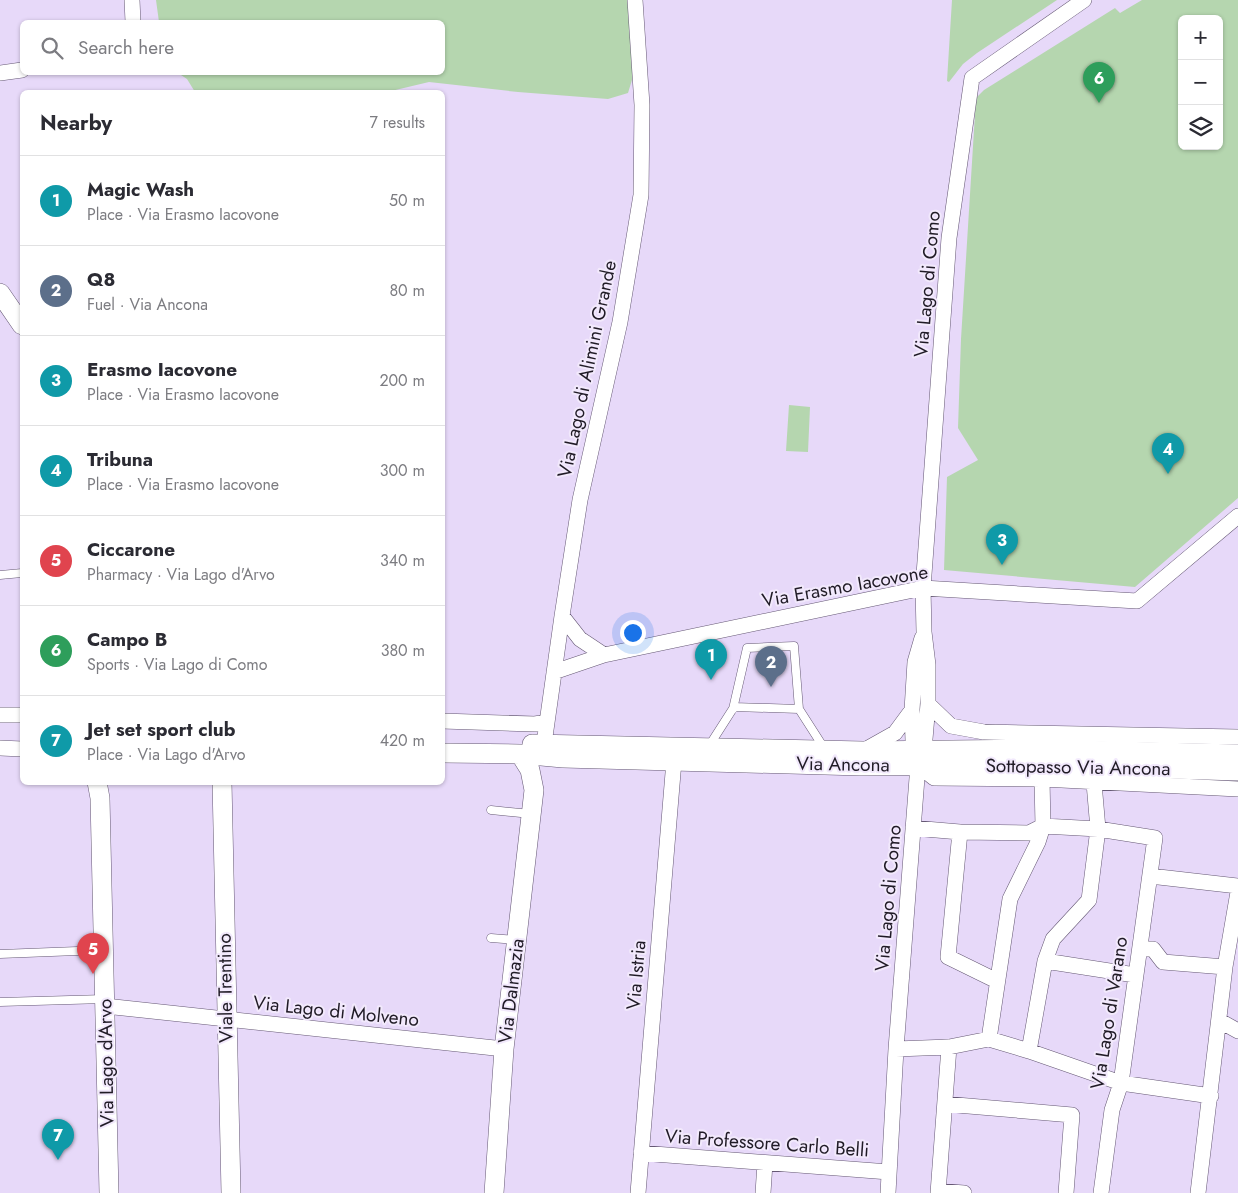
<!DOCTYPE html>
<html lang="en">
<head>
<meta charset="utf-8">
<style>
  :root { --surface:#fff; --page:#f7f7f7; --text:#2b2b33; --muted:#7c7c81; --line:#e1e1e2; --accent:#9c59ce }
  body { margin:0; font-family:Jost,sans-serif; background:var(--page); color:var(--text) }
  .controls { position:absolute; right:15px; top:15px; display:grid; overflow:hidden; border-radius:8px; box-shadow:0 1px 4px #0004 }
  .controls button { width:45px; height:45px; display:grid; place-items:center; padding:0; border:0; border-bottom:1px solid var(--line); background:var(--surface); color:var(--text); font:25px sans-serif }
  .you { position:absolute; left:632px; top:632px; width:18px; height:18px; margin:-12px; border:4px solid #fff; border-radius:50%; background:#1a73e8; box-shadow:0 0 0 8px #1a73e833 }
  .badge { display:grid; place-items:center; width:32px; height:32px; border-radius:50%; background:var(--accent); color:#fff; font-size:16px; font-weight:700 }
  .pin { position:absolute; translate:-50% -41px; filter:drop-shadow(0 1px 2px #0008) }
  .pin::after { content:''; position:absolute; top:26px; width:18px; height:15px; background:inherit; clip-path:polygon(0 0,100% 0,50% 100%) }
  .list { margin:0; padding:0; list-style:none }
  h2 { display:flex; justify-content:space-between; align-items:center; height:65px; margin:0; padding:0 20px; font-size:21px }
  h2 small { font-size:16px; font-weight:400; color:var(--muted) }
  .list li { display:grid; grid-template-columns:32px 1fr auto; gap:15px; align-items:center; box-sizing:border-box; height:90px; padding:0 20px; border-top:1px solid var(--line) }
  .list b { display:block; font-size:19px; white-space:nowrap }
  .list p { margin:0; font-size:16px; white-space:nowrap; color:var(--muted) }
  .list em { font-size:16px; font-style:normal; color:var(--muted) }
  .icon { flex:none; width:28px; height:28px; fill:none; stroke:currentColor; stroke-width:2; stroke-linecap:round; stroke-linejoin:round }
  .map { position:relative; flex:none; width:1238px; height:1193px; overflow:hidden }
  .search { position:absolute; background:var(--surface); box-shadow:0 1px 4px #0004; left:20px; top:20px; width:425px; height:55px; display:flex; align-items:center; gap:12px; box-sizing:border-box; padding:0 18px; border-radius:8px; color:var(--muted); font-size:19px }
  .panel { position:absolute; background:var(--surface); box-shadow:0 1px 4px #0004; left:20px; top:90px; width:425px; height:695px; border-radius:8px }
  .map>svg:first-child { display:block }
  .green { fill:#b5d6af; fill-rule:evenodd }
  .lines { fill:none; stroke-linecap:round; stroke-linejoin:round }
  .service-casing { stroke:#655874; stroke-width:9 }
  .minor-casing { stroke:#655874; stroke-width:16 }
  .tertiary-casing { stroke:#655874; stroke-width:20 }
  .service { stroke:#fff; stroke-width:8 }
  .minor { stroke:#fff; stroke-width:15 }
  .tertiary { stroke:#fff; stroke-width:19 }
  .labels { text-anchor:middle; dominant-baseline:central; stroke-width:4; stroke-linejoin:round; paint-order:stroke }
  .street-label { font-size:19px; fill:#201b26; stroke:#f2e9fc }
</style>
</head>
<body>
<div class="map">
<svg width="1238" height="1193" viewBox="0 0 1238 1193">
  <rect width="100%" height="100%" fill="#e7d9f9"/>
  <path class="green" d="M 156,0 L 632,0 L 635,70 L 628,93 L 608,99 L 518,92 L 429,82 L 387,92 L 195,92 L 187,79 L 178,73 L 442,72 L 442,22 L 159,22 Z
    M 952,0 L 1057,0 L 977,53 L 963,64 L 949,82 L 947,81 Z
    M 1142,0 L 1238,0 L 1238,498 L 1135,587 L 944,570 L 947,477 L 978,460 L 958,428 L 961,339 L 976,98 L 984,90 L 1115,8 L 1120,13 ZM 1182,19 L 1219,19 L 1219,146 L 1182,146 Z
    M 789,405 L 810,407 L 808,452 L 786,451 Z"/>
  <g class="lines">
    <defs>
      <path id="service" d="M 0,575 L 22,573
        M 733,709 L 747,648 L 794,646 L 799,709
        M 709,746 L 734,707 L 799,709 L 824,748
        M 491,810 L 531,814
        M 491,938 L 517,940
        M 0,954 L 103,950
        M 0,1002 L 105,999"/>
      <path id="minor" d="M 132,0 L 133,22
        M 0,73 L 22,70
        M 562,616 L 580,639 L 604,655
        M 554,672 L 604,655 L 923,588 L 1137,601 L 1238,516
        M 928,704 L 951,726 L 984,732 L 1238,737
        M 912,710 L 913,741 L 920,750
        M 0,715 L 22,715
        M 442,721 L 535,724 L 547,722
        M 544,744 L 562,616 L 580,500 L 620,322 L 641,195 L 642,105 L 635,0
        M 0,748 L 22,749
        M 863,751 L 895,733 L 912,710 L 915,662 L 922,638
        M 918,765 L 934,778 L 1042,779 L 1238,789
        M 913,828 L 960,832 L 1029,833 L 1043,826 L 1098,829 L 1155,838 L 1121,1083 L 1112,1110 L 1101,1193
        M 960,832 L 948,957 L 997,981
        M 1150,876 L 1238,886
        M 1140,948 L 1153,949 L 1163,962 L 1225,967
        M 1045,961 L 1135,975
        M 105,1006 L 504,1049
        M 1220,1021 L 1238,1031
        M 989,1039 L 1010,899 L 1038,842 L 1043,826 L 1042,779
        M 896,1049 L 949,1047 L 989,1039 L 1029,1051 L 1121,1083 L 1211,1096
        M 1029,1051 L 1045,961 L 1053,939 L 1089,900 L 1098,829 L 1094,783
        M 945,1104 L 1072,1115 L 1066,1193
        M 641,1153 L 889,1172
        M 939,1191 L 964,1193
        M 638,1193 L 674,761
        M 763,1193 L 765,1163
        M 888,1193 L 896,1049 L 918,765 L 920,750 L 925,739 L 928,704 L 928,665 L 924,632 L 923,588 L 949,238 L 972,78 L 1084,0
        M 938,1193 L 949,1047
        M 1198,1193 L 1225,967 L 1238,892"/>
      <path id="tertiary" d="M 0,293 L 22,325
        M 532,744 L 863,751 L 1034,749 L 1238,754
        M 442,753 L 520,754 L 563,758 L 861,766 L 1040,765 L 1238,771
        M 97,782 L 100,798 L 109,1193
        M 222,782 L 231,1193
        M 494,1193 L 504,1049 L 534,790 L 530,770 L 520,754"/>
    </defs>
    <use href="#service" class="service-casing"/>
    <use href="#minor" class="minor-casing"/>
    <use href="#tertiary" class="tertiary-casing"/>
    <use href="#service" class="service"/>
    <use href="#minor" class="minor"/>
    <use href="#tertiary" class="tertiary"/>
  </g>
  <g class="labels">
    <g class="street-label">
      <text transform="translate(927 284) rotate(-85)">Via Lago di Como</text>
      <text transform="translate(587 369) rotate(-78)">Via Lago di Alimini Grande</text>
      <text transform="translate(845 586) rotate(-10)">Via Erasmo Iacovone</text>
      <text transform="translate(843 764) rotate(1)">Via Ancona</text>
      <text transform="translate(1078 767) rotate(1)">Sottopasso Via Ancona</text>
      <text transform="translate(888 898) rotate(-85)">Via Lago di Como</text>
      <text transform="translate(636 975) rotate(-85)">Via Istria</text>
      <text transform="translate(225 988) rotate(-91)">Viale Trentino</text>
      <text transform="translate(511 991) rotate(-83)">Via Dalmazia</text>
      <text transform="translate(336 1011) rotate(6)">Via Lago di Molveno</text>
      <text transform="translate(1109 1013) rotate(-81)">Via Lago di Varano</text>
      <text transform="translate(106 1063) rotate(-91)">Via Lago d'Arvo</text>
      <text transform="translate(767 1143) rotate(4)">Via Professore Carlo Belli</text>
    </g>
  </g>
</svg>
<div class="controls">
<button>+</button>
<button>−</button>
<button><svg class="icon" aria-label="layers" viewBox="0 0 24 24"><path d="M12 4l9 5-9 5-9-5zM3 14l9 5 9-5"/></svg></button>
</div>
<div class="you"></div>
<div class="pin badge" style="left:711px;top:680px;background:#0f9aa8">1</div>
<div class="pin badge" style="left:771px;top:687px;background:#5c6f8a">2</div>
<div class="pin badge" style="left:1002px;top:565px;background:#0f9aa8">3</div>
<div class="pin badge" style="left:1168px;top:474px;background:#0f9aa8">4</div>
<div class="pin badge" style="left:93px;top:974px;background:#e0444e">5</div>
<div class="pin badge" style="left:1099px;top:103px;background:#2e9e5b">6</div>
<div class="pin badge" style="left:58px;top:1160px;background:#0f9aa8">7</div>
<div class="search"><svg class="icon" aria-label="search" viewBox="0 0 24 24"><circle cx="10" cy="10" r="6"/><path d="M15 15l6 6"/></svg>Search here</div>
<section class="panel">
<h2>Nearby<small>7 results</small></h2>
<ul class="list">
<li><span class="badge" style="background:#0f9aa8">1</span><div><b>Magic Wash</b><p>Place · Via Erasmo Iacovone</p></div><em>50 m</em></li>
<li><span class="badge" style="background:#5c6f8a">2</span><div><b>Q8</b><p>Fuel · Via Ancona</p></div><em>80 m</em></li>
<li><span class="badge" style="background:#0f9aa8">3</span><div><b>Erasmo Iacovone</b><p>Place · Via Erasmo Iacovone</p></div><em>200 m</em></li>
<li><span class="badge" style="background:#0f9aa8">4</span><div><b>Tribuna</b><p>Place · Via Erasmo Iacovone</p></div><em>300 m</em></li>
<li><span class="badge" style="background:#e0444e">5</span><div><b>Ciccarone</b><p>Pharmacy · Via Lago d'Arvo</p></div><em>340 m</em></li>
<li><span class="badge" style="background:#2e9e5b">6</span><div><b>Campo B</b><p>Sports · Via Lago di Como</p></div><em>380 m</em></li>
<li><span class="badge" style="background:#0f9aa8">7</span><div><b>Jet set sport club</b><p>Place · Via Lago d'Arvo</p></div><em>420 m</em></li>
</ul>
</section>
</div>
</body>
</html>
